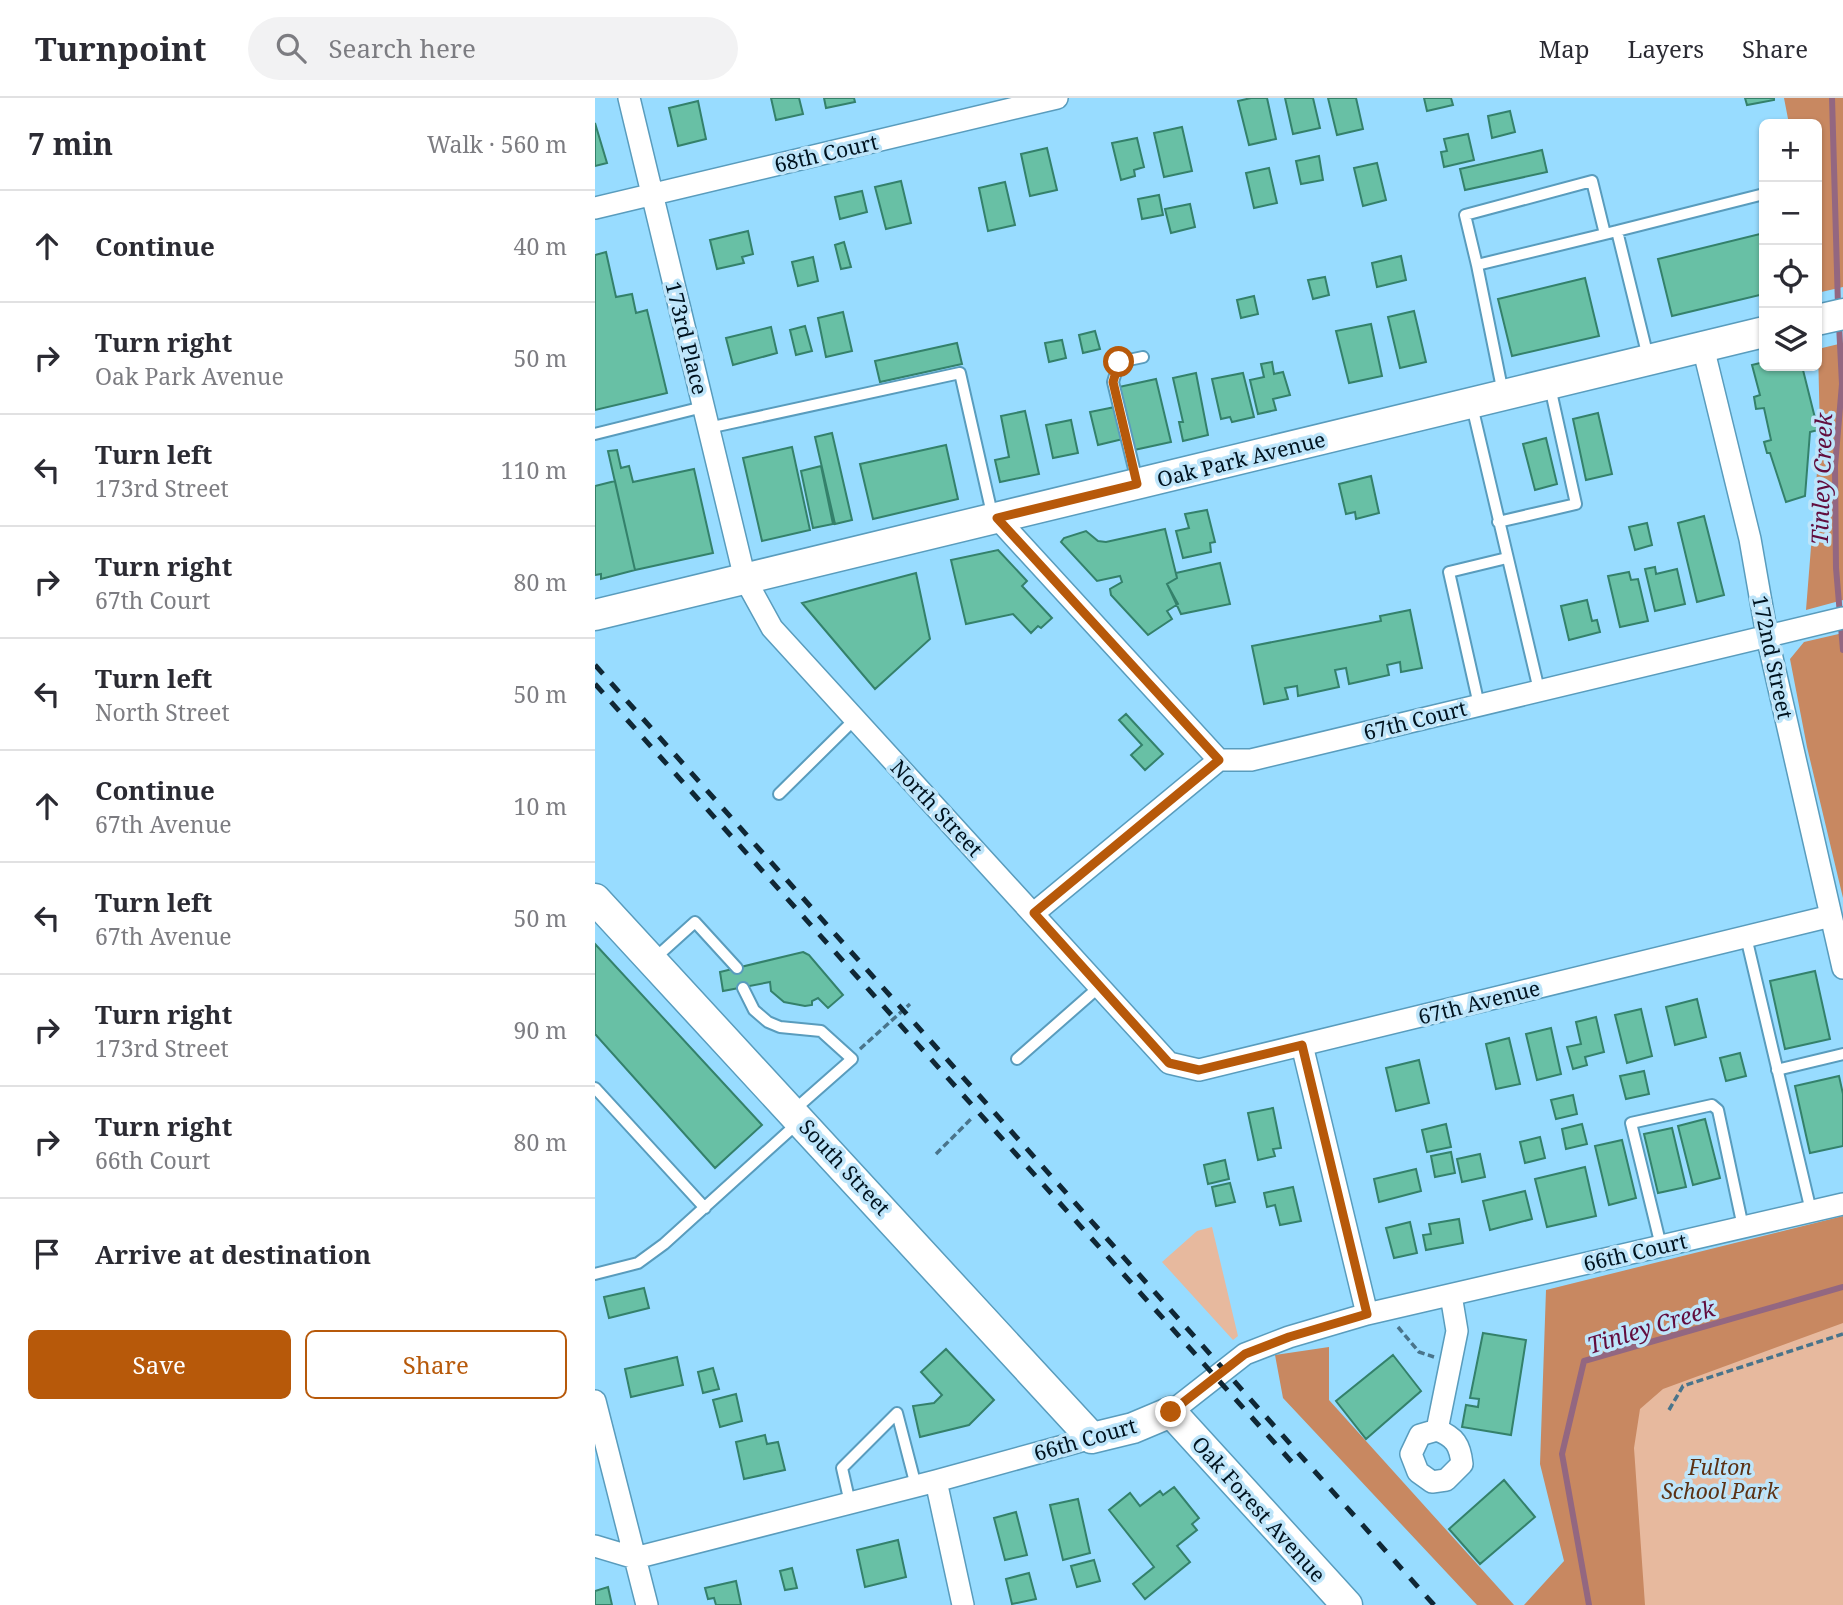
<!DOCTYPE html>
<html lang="en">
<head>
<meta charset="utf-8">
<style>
  :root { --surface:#fff; --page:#f2f2f3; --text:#2b2b33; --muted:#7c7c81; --line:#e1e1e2; --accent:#b7590a }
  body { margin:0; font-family:"Noto Serif",serif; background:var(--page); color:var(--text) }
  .controls { position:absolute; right:21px; top:21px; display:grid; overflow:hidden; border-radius:10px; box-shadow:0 2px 5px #0004 }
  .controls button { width:63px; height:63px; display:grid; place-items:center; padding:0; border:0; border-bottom:2px solid var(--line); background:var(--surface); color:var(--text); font:35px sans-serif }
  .stop { position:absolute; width:21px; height:21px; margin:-16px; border:5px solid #b7590a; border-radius:50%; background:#fff }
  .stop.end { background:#b7590a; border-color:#fff; box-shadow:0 2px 7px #0008 }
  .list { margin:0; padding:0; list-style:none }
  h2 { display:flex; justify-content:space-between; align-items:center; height:91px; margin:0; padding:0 28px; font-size:30px }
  h2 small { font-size:23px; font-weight:400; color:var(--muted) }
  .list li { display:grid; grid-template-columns:46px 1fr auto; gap:21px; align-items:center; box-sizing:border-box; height:112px; padding:0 28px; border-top:2px solid var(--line) }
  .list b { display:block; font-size:26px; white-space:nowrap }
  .list p { margin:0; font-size:23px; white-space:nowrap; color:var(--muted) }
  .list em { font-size:23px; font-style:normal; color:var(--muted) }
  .actions { display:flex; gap:14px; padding:21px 28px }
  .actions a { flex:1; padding:16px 0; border:2px solid var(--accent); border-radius:10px; text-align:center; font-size:24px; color:var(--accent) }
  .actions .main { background:var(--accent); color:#fff }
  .icon { flex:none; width:38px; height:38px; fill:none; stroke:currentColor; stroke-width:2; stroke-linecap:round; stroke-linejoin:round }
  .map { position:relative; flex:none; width:1248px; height:1507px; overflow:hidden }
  header { display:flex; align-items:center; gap:42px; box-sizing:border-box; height:98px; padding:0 35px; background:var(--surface); border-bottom:2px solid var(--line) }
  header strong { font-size:33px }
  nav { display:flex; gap:38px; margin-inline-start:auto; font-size:24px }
  .search { width:490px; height:63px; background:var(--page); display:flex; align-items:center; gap:18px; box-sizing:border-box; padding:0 24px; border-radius:38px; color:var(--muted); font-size:26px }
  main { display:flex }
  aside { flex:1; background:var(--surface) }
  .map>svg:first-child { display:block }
  .green { fill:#e7b99e }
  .forest { fill:#c88861 }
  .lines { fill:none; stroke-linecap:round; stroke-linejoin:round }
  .stream { stroke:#936781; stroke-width:6 }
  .building { fill:#68c0a5; stroke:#34816b; stroke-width:2 }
  .lane-casing { stroke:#599cbd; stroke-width:14 }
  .street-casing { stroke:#599cbd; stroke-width:24 }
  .secondary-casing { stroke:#599cbd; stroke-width:33 }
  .path { stroke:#49748b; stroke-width:3.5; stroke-dasharray:7 3.5; stroke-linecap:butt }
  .lane { stroke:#fff; stroke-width:10 }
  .street { stroke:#fff; stroke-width:21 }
  .secondary { stroke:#fff; stroke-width:30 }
  .rail { stroke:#0f2735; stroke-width:5; stroke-dasharray:12 12; stroke-linecap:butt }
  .route { stroke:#b7590a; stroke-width:9 }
  .labels { text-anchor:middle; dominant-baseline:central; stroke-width:7; stroke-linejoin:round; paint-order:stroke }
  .street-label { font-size:21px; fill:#00131f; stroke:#bee5fa }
  .park-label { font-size:21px; font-style:italic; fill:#5c3114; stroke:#bee5fa }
  .water-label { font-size:23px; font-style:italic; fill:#620d3e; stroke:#bee5fa }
</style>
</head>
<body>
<header>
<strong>Turnpoint</strong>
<div class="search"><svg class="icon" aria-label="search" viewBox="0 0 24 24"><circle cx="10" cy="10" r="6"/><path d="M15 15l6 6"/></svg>Search here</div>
<nav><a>Map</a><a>Layers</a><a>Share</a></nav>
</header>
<main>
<aside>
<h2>7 min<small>Walk · 560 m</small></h2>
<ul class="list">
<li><svg class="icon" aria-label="ahead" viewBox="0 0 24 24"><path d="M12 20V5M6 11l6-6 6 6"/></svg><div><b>Continue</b></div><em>40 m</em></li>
<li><svg class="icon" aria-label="right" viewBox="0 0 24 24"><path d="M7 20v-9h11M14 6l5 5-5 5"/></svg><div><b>Turn right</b><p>Oak Park Avenue</p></div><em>50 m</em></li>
<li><svg class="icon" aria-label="left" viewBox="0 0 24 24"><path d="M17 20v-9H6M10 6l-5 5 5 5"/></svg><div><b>Turn left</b><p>173rd Street</p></div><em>110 m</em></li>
<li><svg class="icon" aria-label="right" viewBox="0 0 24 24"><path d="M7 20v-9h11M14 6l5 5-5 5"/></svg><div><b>Turn right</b><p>67th Court</p></div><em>80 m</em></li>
<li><svg class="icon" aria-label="left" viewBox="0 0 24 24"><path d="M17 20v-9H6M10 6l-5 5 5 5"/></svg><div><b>Turn left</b><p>North Street</p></div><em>50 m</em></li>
<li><svg class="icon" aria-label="ahead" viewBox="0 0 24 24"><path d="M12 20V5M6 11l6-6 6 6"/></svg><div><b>Continue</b><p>67th Avenue</p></div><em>10 m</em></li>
<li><svg class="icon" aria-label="left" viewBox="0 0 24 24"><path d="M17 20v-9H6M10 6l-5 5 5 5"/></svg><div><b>Turn left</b><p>67th Avenue</p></div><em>50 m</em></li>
<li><svg class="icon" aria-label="right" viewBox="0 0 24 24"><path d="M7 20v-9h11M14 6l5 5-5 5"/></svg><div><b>Turn right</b><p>173rd Street</p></div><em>90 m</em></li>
<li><svg class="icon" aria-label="right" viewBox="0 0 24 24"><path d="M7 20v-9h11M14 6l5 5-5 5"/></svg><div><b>Turn right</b><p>66th Court</p></div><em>80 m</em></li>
<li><svg class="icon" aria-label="arrive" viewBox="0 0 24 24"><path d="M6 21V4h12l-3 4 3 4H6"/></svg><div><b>Arrive at destination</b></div></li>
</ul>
<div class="actions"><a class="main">Save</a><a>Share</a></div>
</aside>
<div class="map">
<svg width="1248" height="1507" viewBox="0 0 1248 1507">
  <rect width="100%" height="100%" fill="#98dcff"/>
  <path class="green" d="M 617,1129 L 643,1238 L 638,1242 L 567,1164 L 602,1133 Z
    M 1248,1223 L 1248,1507 L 1031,1507 L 978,1294 Z"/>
  <path class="forest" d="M 1189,0 L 1248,0 L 1248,189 L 1222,195 L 1222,26 L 1194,26 Z
    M 1248,245 L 1248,502 L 1211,512 L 1225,336 L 1223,251 Z
    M 1248,535 L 1248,800 L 1212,649 L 1195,561 L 1209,544 Z
    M 1248,1118 L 1248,1225 L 1068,1291 L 1045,1311 L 1039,1350 L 1050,1507 L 929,1507 L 969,1463 L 945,1366 L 951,1192 Z
    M 734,1249 L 734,1302 L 919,1507 L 882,1507 L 688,1300 L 680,1257 Z"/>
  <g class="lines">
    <path class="stream" d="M 1237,0 L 1243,208
      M 1244,226 L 1247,286 L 1240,368 L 1241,470 L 1248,552
      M 994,1507 L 967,1356 L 989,1263 L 1248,1189"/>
  </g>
  <path class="building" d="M 176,0 L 204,0 L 208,16 L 181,22 Z
    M 229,0 L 259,0 L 260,4 L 231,10 Z
    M 656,0 L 672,0 L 681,41 L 654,47 L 643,3 Z
    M 690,0 L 718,0 L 725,30 L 698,36 Z
    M 733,0 L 761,0 L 768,31 L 742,37 Z
    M 829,0 L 856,0 L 858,7 L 832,13 Z
    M 1150,0 L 1179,0 L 1179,2 L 1152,7 Z
    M 103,3 L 111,41 L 83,48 L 74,10 Z
    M 915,13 L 920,34 L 897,40 L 893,18 Z
    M 0,25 L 12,65 L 0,68 Z
    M 587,29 L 597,73 L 569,79 L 559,35 Z
    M 873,36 L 879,62 L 849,69 L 846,54 L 852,53 L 849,41 Z
    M 542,40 L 549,69 L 539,72 L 540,78 L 526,82 L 517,45 Z
    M 452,50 L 462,92 L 435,98 L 426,56 Z
    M 947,52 L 952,74 L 870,92 L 865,71 Z
    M 724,58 L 728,82 L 706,86 L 701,63 Z
    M 782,65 L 791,102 L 768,108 L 759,70 Z
    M 674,70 L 682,105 L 659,110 L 651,75 Z
    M 306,83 L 316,125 L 291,131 L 280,89 Z
    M 410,84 L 420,127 L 393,133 L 384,90 Z
    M 267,93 L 272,114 L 245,121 L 240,99 Z
    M 564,97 L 568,117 L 547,121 L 543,101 Z
    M 595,106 L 600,129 L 576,135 L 570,111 Z
    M 153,133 L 158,156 L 147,159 L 149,165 L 122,171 L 115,142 Z
    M 1169,135 L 1169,196 L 1077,218 L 1063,161 Z
    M 249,144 L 256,169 L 246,171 L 240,147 Z
    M 11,154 L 21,199 L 37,196 L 41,215 L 52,212 L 72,295 L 0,312 L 0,157 Z
    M 806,158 L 811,182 L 782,189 L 777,165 Z
    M 218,159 L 223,183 L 203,188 L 197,164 Z
    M 730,179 L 734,197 L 718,201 L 713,182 Z
    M 990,180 L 1004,238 L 917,258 L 903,201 Z
    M 659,198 L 663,216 L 646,220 L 642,202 Z
    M 819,213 L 831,264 L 805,270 L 793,219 Z
    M 248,214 L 257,253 L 231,259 L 223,220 Z
    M 776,226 L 787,278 L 754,285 L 741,233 Z
    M 210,228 L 217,253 L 201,257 L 195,232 Z
    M 176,229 L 182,255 L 138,267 L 131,240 Z
    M 500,233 L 505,251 L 488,255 L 484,237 Z
    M 467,242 L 471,260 L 454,264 L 450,245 Z
    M 362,245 L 367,266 L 285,284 L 280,263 Z
    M 677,264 L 679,276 L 688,274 L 695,297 L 678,301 L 681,312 L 663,316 L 655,282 L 669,279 L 666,266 Z
    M 1169,264 L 1169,268 L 1207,268 L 1223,332 L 1215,334 L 1210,398 L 1191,404 L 1175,355 L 1172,355 L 1169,344 L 1176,342 L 1169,310 L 1161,311 L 1159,299 L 1165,297 L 1157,267 Z
    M 601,275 L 613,337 L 588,343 L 584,324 L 588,324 L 578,280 Z
    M 648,275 L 659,319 L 637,324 L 635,319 L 626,321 L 617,281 Z
    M 561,281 L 576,344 L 539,352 L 524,289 Z
    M 520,309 L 528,341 L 503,347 L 495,314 Z
    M 430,313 L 444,376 L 405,384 L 400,362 L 414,359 L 406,318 Z
    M 1003,315 L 1017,376 L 991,382 L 978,321 Z
    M 476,322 L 483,355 L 458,360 L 451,327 Z
    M 237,335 L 257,422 L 240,426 L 220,339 Z
    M 951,340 L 962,386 L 940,392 L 928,346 Z
    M 351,347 L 363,401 L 278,421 L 265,366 Z
    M 197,349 L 215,432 L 167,443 L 148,360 Z
    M 22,352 L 26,370 L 34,368 L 38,384 L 99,371 L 118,455 L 40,472 L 13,353 Z
    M 226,368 L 238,426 L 218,430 L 206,373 Z
    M 776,378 L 784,415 L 761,421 L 760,414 L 751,416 L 744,386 Z
    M 20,383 L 40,472 L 6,481 L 6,476 L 0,477 L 0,388 Z
    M 612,412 L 620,444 L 615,445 L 616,454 L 588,460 L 581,433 L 594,430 L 590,416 Z
    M 1109,418 L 1129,497 L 1102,504 L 1083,425 Z
    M 1052,425 L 1057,447 L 1040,452 L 1034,429 Z
    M 570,431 L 582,480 L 572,486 L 583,506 L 572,513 L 577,521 L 553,537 L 516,497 L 515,491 L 527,484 L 525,478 L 502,483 L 466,444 L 469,440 L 491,433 L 503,443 L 511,444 Z
    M 403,452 L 432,483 L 427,488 L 457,520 L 446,530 L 443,528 L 436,535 L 418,516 L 371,526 L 356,462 Z
    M 625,465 L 635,506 L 586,516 L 572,486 L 582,480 L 581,475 Z
    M 1060,469 L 1061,476 L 1082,471 L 1090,506 L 1060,513 L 1050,471 Z
    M 1034,474 L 1036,482 L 1043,481 L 1053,523 L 1025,529 L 1013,478 Z
    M 321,475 L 335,541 L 280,591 L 207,505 Z
    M 992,502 L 997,523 L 1002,522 L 1005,534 L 974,542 L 966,508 Z
    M 815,512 L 827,570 L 806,574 L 805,564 L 792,567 L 794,577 L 754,586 L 751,570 L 740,572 L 744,589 L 703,598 L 702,588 L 690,590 L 693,601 L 669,606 L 657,548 L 786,523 L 785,518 Z
    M 531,616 L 568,656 L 550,672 L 536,657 L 547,647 L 524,622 Z
    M 0,846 L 167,1027 L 120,1070 L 0,936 Z
    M 208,854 L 214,857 L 248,897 L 233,910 L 223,900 L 217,903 L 217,907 L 210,908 L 189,904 L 176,893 L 175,884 L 128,893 L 125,874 Z
    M 1220,873 L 1235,941 L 1190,951 L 1175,883 Z
    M 1102,901 L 1111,939 L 1080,947 L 1071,909 Z
    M 1046,911 L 1057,958 L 1032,965 L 1020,917 Z
    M 1001,919 L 1009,954 L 990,959 L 992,967 L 978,971 L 972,949 L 986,946 L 981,924 Z
    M 956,930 L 966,976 L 942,982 L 931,936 Z
    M 914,940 L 925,986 L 901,991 L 891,946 Z
    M 1145,955 L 1151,978 L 1131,983 L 1125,960 Z
    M 824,962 L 834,1005 L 801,1013 L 791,970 Z
    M 1049,973 L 1054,996 L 1031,1001 L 1025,978 Z
    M 1244,978 L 1248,996 L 1248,1048 L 1215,1055 L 1200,988 Z
    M 978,997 L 982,1016 L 961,1021 L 956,1002 Z
    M 678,1010 L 686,1050 L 678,1051 L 680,1058 L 663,1062 L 653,1015 Z
    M 1110,1021 L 1125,1080 L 1098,1087 L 1083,1028 Z
    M 851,1026 L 856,1049 L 832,1054 L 827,1032 Z
    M 987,1026 L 992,1046 L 971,1051 L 967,1031 Z
    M 1077,1030 L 1091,1089 L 1063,1095 L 1049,1036 Z
    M 945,1039 L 950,1060 L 930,1065 L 925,1044 Z
    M 1027,1042 L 1041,1100 L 1014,1107 L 1000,1048 Z
    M 856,1054 L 860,1075 L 840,1079 L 836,1058 Z
    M 885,1056 L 890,1079 L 867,1084 L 862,1061 Z
    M 630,1062 L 634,1081 L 613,1086 L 609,1067 Z
    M 990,1069 L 1001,1118 L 952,1129 L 940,1081 Z
    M 821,1071 L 826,1093 L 784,1104 L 779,1081 Z
    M 635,1085 L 640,1104 L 621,1108 L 617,1089 Z
    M 698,1089 L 706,1123 L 685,1127 L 680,1107 L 672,1109 L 669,1095 Z
    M 930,1093 L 937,1121 L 895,1132 L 888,1103 Z
    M 864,1121 L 868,1145 L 831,1152 L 828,1137 L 836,1136 L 834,1126 Z
    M 815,1124 L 822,1155 L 799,1160 L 791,1130 Z
    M 49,1190 L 54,1210 L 14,1220 L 9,1199 Z
    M 888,1235 L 931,1242 L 916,1337 L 867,1329 L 871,1307 L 883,1309 L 884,1301 L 875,1300 Z
    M 351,1251 L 399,1302 L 374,1327 L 325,1339 L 318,1308 L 339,1305 L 347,1297 L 326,1274 Z
    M 798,1257 L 826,1293 L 771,1341 L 741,1303 Z
    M 82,1259 L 88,1287 L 36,1299 L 30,1271 Z
    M 118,1270 L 124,1291 L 108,1295 L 103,1274 Z
    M 141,1296 L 147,1323 L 125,1329 L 118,1302 Z
    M 170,1337 L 172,1346 L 183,1344 L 190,1372 L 149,1381 L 141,1344 Z
    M 909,1382 L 940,1419 L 885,1466 L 854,1431 Z
    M 579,1389 L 604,1420 L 597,1426 L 602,1432 L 582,1448 L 595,1464 L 550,1501 L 538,1486 L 559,1469 L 514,1412 L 535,1395 L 545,1408 L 565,1393 L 568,1397 Z
    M 483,1401 L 495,1455 L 468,1462 L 455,1407 Z
    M 421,1414 L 432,1457 L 410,1462 L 399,1420 Z
    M 303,1442 L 311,1479 L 270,1489 L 262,1452 Z
    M 499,1462 L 505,1483 L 482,1489 L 476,1468 Z
    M 197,1470 L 202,1490 L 190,1492 L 185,1473 Z
    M 434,1475 L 441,1501 L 417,1506 L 411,1481 Z
    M 141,1483 L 146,1507 L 121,1507 L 119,1500 L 113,1501 L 110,1490 Z
    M 13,1489 L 17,1507 L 0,1507 L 0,1493 Z"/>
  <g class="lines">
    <defs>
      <path id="lane" d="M 1010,136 L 997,83 L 870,117 L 882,167 L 1010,136 L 1022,133
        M 882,167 L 908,295
        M 1053,259 L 1022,133 L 1169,96
        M 877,308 L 944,592
        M 113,330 L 365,275 L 398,420
        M 0,336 L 108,309
        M 542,383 L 518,284 L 524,264 L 548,259
        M 903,424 L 981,406 L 955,289
        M 884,607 L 854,474 L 912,460
        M 184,696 L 260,621
        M 1151,839 L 1216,1113
        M 59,861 L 100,824 L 142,870
        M 148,890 L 159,912 L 173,924 L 185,929 L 226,933 L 257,961 L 198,1013
        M 422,961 L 504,889
        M 1182,972 L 1248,956
        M 0,990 L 110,1110
        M 1066,1148 L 1036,1025 L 1117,1007 L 1123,1012 L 1148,1129
        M 0,1176 L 43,1165 L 69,1146 L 205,1023
        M 255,1405 L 247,1370 L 302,1315 L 321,1388"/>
      <path id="street" d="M 34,0 L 150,481 L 177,530 L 574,965 L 604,972 L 1236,818
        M 0,110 L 462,0
        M 1108,249 L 1155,441 L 1172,538 L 1248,870
        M 402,420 L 624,662
        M 439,815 L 624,662 L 656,662 L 1248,520
        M 707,947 L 772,1216
        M 0,1303 L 52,1507
        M 576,1314 L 650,1256 L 694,1239 L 772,1216 L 1248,1106
        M 842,1332 L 825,1337 L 816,1356 L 823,1374 L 837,1384 L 851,1382 L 867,1366 C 865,1347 860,1339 842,1332 L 862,1233 L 856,1197
        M 341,1383 L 368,1507
        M 0,1448 L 40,1460 L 341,1383 L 497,1340"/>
      <path id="secondary" d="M 1222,222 L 1248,216
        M 0,517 L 1169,234
        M 0,801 L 497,1340 L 538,1330 L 576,1314 L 752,1507"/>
    </defs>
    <use href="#lane" class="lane-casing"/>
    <use href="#street" class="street-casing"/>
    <use href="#secondary" class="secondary-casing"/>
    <path class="path" d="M 265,951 L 315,906
      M 341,1056 L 378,1019
      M 803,1229 L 824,1254 L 839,1259
      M 1074,1312 L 1088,1288 L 1248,1236"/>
    <use href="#lane" class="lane"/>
    <use href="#street" class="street"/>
    <use href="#secondary" class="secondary"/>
    <path class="rail" d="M 0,567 L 839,1507
      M 0,586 L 703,1371"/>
  </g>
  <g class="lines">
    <path class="route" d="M 524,264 L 518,284 L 542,386 L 402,420 L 624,662 L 439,815 L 574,965 L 604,972 L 707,947 L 772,1216 L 694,1239 L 650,1256 L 576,1314"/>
  </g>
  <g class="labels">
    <g class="street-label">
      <text transform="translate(231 55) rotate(-13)">68th Court</text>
      <text transform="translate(92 240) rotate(76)">173rd Place</text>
      <text transform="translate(646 361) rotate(-14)">Oak Park Avenue</text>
      <text transform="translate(1178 559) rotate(78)">172nd Street</text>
      <text transform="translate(820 622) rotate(-14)">67th Court</text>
      <text transform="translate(342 710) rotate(47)">North Street</text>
      <text transform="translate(884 904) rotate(-14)">67th Avenue</text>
      <text transform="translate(250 1069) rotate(47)">South Street</text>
      <text transform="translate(1040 1154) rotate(-13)">66th Court</text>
      <text transform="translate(490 1341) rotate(-16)">66th Court</text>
      <text transform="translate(664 1411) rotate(48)">Oak Forest Avenue</text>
    </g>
    <g class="park-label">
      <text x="1125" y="1369">Fulton<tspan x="1125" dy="24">School Park</tspan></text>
    </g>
    <g class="water-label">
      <text transform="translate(1226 381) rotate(-88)">Tinley Creek</text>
      <text transform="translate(1056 1228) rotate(-17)">Tinley Creek</text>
    </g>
  </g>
</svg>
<div class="controls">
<button>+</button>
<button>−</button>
<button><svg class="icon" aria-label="locate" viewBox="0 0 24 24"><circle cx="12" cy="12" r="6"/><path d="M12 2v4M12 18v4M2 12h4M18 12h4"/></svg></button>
<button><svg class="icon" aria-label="layers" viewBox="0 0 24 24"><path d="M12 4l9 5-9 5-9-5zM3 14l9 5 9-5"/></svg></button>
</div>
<div class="stop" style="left:524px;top:264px"></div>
<div class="stop end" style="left:576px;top:1314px"></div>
</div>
</main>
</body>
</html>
